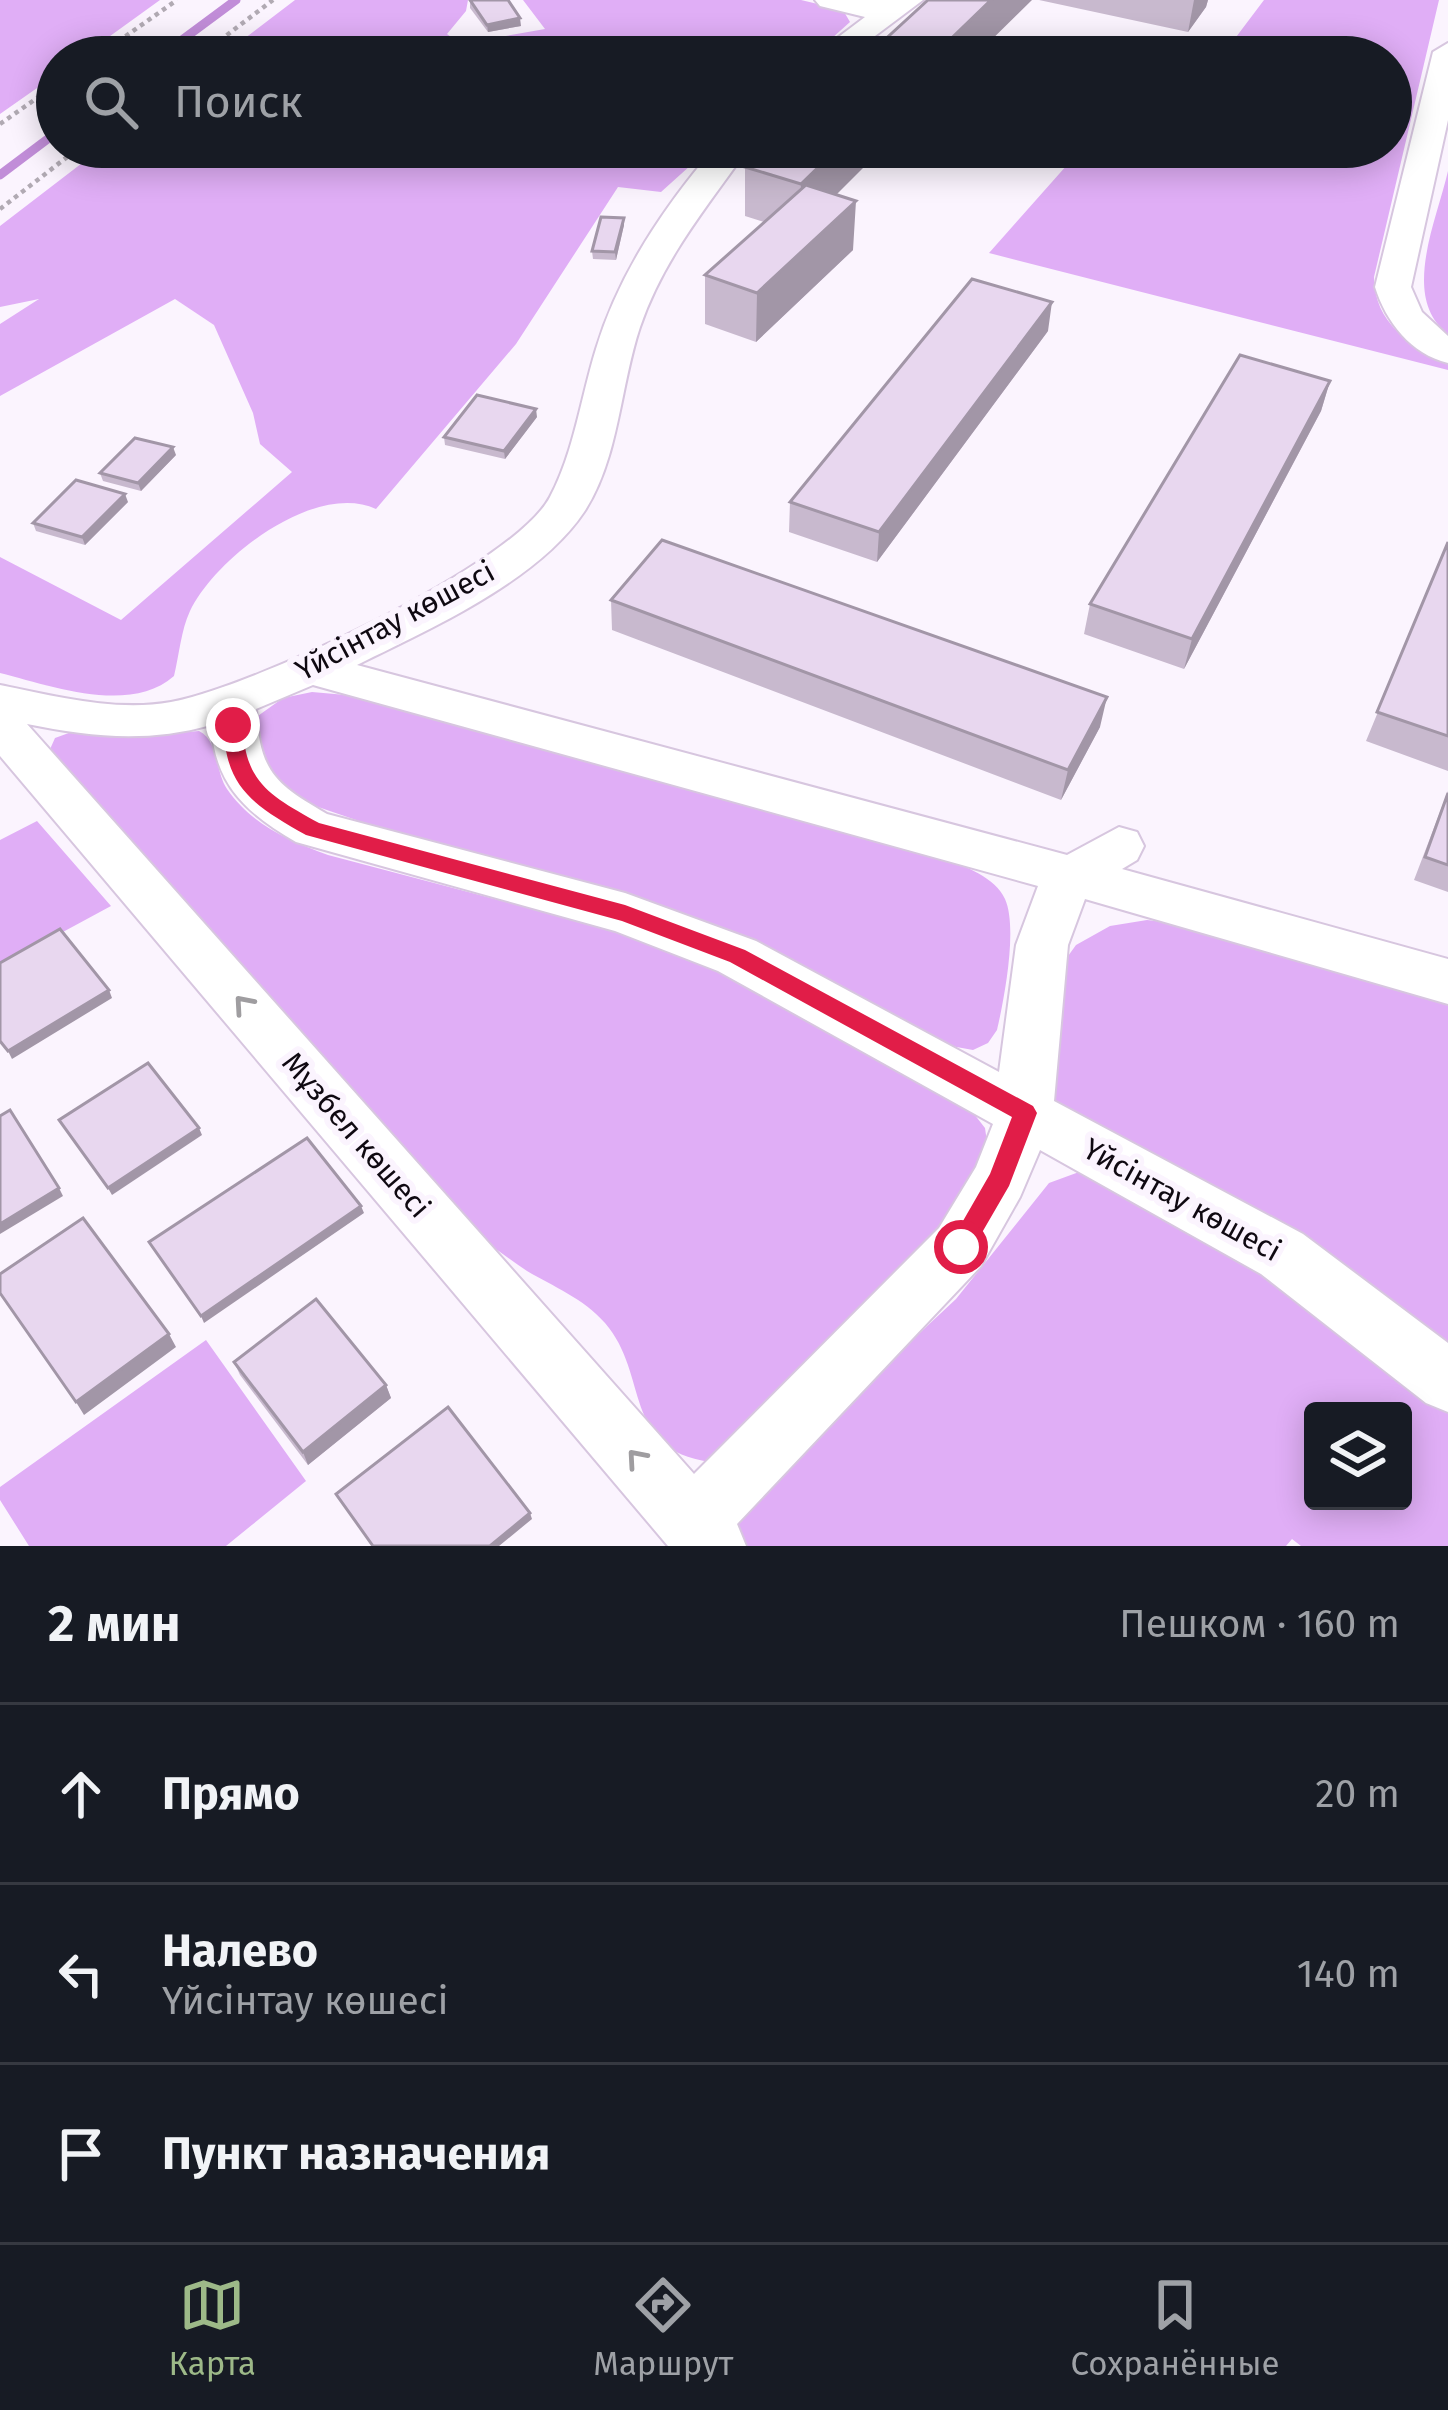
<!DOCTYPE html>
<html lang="ru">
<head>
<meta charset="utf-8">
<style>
  :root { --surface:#171b24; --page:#242831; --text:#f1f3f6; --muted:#9ea1a6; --line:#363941; --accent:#9db988 }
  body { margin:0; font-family:"Fira Sans",sans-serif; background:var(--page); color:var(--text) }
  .controls { position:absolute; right:36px; bottom:36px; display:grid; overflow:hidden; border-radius:12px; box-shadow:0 6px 30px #0003 }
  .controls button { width:108px; height:108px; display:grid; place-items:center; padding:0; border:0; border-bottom:3px solid var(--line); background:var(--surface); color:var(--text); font:60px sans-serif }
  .stop { position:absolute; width:36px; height:36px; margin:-27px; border:9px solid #e11d48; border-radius:50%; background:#fff }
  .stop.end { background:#e11d48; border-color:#fff; box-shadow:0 3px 12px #0008 }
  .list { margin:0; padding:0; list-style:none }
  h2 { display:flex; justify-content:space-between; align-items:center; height:156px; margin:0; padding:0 48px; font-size:51px }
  h2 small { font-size:39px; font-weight:400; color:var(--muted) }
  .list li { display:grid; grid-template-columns:78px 1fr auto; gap:36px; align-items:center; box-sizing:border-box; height:180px; padding:0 48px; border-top:3px solid var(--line) }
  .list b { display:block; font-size:45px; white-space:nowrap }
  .list p { margin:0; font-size:39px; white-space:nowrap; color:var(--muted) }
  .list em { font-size:39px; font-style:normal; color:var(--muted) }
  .icon { flex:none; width:66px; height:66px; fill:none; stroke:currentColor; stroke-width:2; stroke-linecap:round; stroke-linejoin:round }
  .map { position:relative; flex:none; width:1448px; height:1546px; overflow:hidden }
  .search { position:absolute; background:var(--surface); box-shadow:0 6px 30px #0003; left:36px; right:36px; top:36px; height:132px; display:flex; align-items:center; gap:30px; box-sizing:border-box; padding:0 42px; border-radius:66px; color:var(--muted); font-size:45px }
  .sheet { height:696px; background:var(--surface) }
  nav { display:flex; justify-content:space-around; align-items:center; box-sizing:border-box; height:168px; border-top:3px solid var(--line); background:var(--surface); font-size:33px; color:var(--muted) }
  nav a { display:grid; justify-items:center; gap:6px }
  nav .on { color:var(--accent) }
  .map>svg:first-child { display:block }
  .green { fill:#e0aef6; fill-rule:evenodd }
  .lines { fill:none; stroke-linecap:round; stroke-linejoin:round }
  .stream { stroke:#c18dd8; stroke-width:9 }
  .minor-casing { stroke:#d7c6df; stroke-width:4 }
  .path { stroke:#b1aab3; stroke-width:4.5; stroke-dasharray:4.5 4.5; stroke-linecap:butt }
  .minor { fill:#fff; fill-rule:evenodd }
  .wall { fill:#c8b9ce }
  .shaded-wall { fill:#a296a7 }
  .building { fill:#e8d7ef; stroke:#a296a7; stroke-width:3 }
  .oneway { stroke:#9f9da0 }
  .route { fill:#e11d48 }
  .labels { text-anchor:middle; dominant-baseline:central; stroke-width:12; stroke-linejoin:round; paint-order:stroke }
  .street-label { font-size:30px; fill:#0f0911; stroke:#fbf4fe }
</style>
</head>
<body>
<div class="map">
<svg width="1448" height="1546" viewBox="0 0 1448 1546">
  <rect width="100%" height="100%" fill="#fbf4fe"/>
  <path class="green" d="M 0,0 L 160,0 L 81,57 L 57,57 L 57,74 L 0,114 Z
    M 295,0 L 468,0 L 466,11 L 447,34 L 461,44 L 545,29 L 523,0 L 801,0 L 843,10 L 850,22 L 811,57 L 220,57 Z
    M 1264,0 L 1439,0 L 1374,277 C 1375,325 1409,343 1448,364 L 1448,370 L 989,253 L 1083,147 L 1391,147 L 1391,57 L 1221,57 Z
    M 103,147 L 711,147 L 661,192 L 618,187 L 516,344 L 376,509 C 316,481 216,557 190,611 C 181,630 179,656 174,676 C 130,715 51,686 0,673 L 0,557 L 121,620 L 292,472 L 260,444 L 253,413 L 214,325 L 175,299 L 0,396 L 0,324 L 39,299 L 0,307 L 0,226 Z
    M 1448,171 L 1448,334 C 1400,298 1437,220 1448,171 Z
    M 312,692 L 346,695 L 944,857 C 965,867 995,877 1005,899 C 1018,928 1004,1000 997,1030 L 988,1043 L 973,1050 L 951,1046 L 838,986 L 292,798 L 258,769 L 255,718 L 283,698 Z
    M 77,730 L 125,737 L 199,731 C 219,741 215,771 227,789 C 252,825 288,840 328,855 L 612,930 L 740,977 L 967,1105 L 985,1128 L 988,1149 L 936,1241 L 710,1462 C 621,1449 650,1375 605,1323 C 583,1298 554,1287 527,1271 C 509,1259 491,1245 473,1233 L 47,756 L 55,738 Z
    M 37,821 L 111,906 L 0,966 L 0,840 Z
    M 1147,920 L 1185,924 L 1448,997 L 1448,1360 L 1059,1109 L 1046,1078 L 1058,970 L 1076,945 L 1110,926 Z
    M 1079,1172 L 1264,1271 L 1448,1408 L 1448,1546 L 1301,1546 L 1292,1539 L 1286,1546 L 743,1546 L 738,1522 L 755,1487 L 956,1299 L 1049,1183 ZM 1313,1411 L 1403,1411 L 1403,1501 L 1313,1501 Z
    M 206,1340 L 306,1481 L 226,1546 L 29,1546 L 0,1500 L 0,1487 Z"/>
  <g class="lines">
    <path class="stream" d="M 159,57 L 236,0
      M 0,175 L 57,132"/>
    <defs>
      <path id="minor" d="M 815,0 L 923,0 L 847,57 L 812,57 L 865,17 L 820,6 Z
        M 1448,43 L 1448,120 L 1411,287 L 1422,312 L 1448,336 L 1448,363 C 1411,354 1386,322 1375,287 L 1433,52 Z
        M 715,147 L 749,147 C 708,206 664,257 640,327 C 620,386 619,459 584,512 C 538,581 430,629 357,665 L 1067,855 L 1119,827 L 1137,832 L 1144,846 L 1137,860 L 1122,869 L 1448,959 L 1448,1004 L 1085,899 L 1068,945 L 1054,1101 L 1303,1234 L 1448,1343 L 1448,1412 L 1426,1403 L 1261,1274 L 1040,1150 L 1020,1197 L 981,1266 L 737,1524 L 746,1546 L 668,1546 L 0,756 L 0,685 C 55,696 115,712 171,702 C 250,688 514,566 550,497 C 574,452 581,397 596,349 C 619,273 664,207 715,147 ZM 313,685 L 1038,886 L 1016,945 L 999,1072 L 756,941 L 625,893 L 327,814 C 274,783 260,772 256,709 ZM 27,724 C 91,737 147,743 211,725 C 215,785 246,813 296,842 L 615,931 L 718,971 L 993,1124 L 976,1167 L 939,1228 L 694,1474 Z"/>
    </defs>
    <use href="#minor" class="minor-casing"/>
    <path class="path" d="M 96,57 L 177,0
      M 198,57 L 273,0
      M 0,124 L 57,84
      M 0,209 L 80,147"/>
    <use href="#minor" class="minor"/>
  </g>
  <path class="wall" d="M 470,0 L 521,26 L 488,32 L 470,8 Z
    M 1039,0 L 1208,0 L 1206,7 L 1188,32 Z
    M 745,167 L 836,195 L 853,250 L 756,342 L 705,324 L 705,275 L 764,222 L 745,216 Z
    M 624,225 L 616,260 L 593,259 L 592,251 Z
    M 1048,331 L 877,562 L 789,532 L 790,502 Z
    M 1330,381 L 1321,411 L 1184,669 L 1084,634 L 1090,604 Z
    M 537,417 L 505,459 L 445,445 L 444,437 Z
    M 176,455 L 141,491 L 103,481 L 100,473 Z
    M 128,502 L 85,545 L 36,531 L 33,523 Z
    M 1448,542 L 1448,771 L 1366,741 Z
    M 611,600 L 1100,727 L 1061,800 L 612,630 Z
    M 1448,791 L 1448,892 L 1414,880 Z
    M 234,1362 L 386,1385 L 391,1398 L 308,1465 L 240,1375 Z"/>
  <path class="shaded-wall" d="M 991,0 L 1032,0 L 974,57 L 932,57 Z
    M 1194,0 L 1208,0 L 1206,7 L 1188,32 Z
    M 520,18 L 521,26 L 488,32 L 487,25 Z
    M 839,147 L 884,147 L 799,232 L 801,184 Z
    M 856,201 L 853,250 L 756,342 L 757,293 Z
    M 624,218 L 624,225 L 616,260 L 615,252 Z
    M 1052,302 L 1048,331 L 877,562 L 879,532 Z
    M 1330,381 L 1321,411 L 1184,669 L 1192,639 Z
    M 536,409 L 537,417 L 505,459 L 504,451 Z
    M 173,447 L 176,455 L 141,491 L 138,483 Z
    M 125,494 L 128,502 L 85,545 L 82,537 Z
    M 1107,697 L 1100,727 L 1061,800 L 1068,770 Z
    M 109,990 L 112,998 L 12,1059 L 8,1051 Z
    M 199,1128 L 202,1135 L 112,1195 L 108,1188 Z
    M 59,1188 L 63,1196 L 0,1234 L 0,1224 Z
    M 361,1206 L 364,1213 L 204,1323 L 201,1316 Z
    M 169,1334 L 176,1347 L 84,1415 L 76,1402 Z
    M 386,1385 L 391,1398 L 308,1465 L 303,1452 Z
    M 530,1513 L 532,1519 L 499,1546 L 490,1546 Z"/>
  <path class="building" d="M 470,0 L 508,0 L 520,18 L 487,25 Z
    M 928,0 L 991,0 L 932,57 L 866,57 Z
    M 767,147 L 839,147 L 801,184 L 745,167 Z
    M 806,185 L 856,201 L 757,293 L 705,275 Z
    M 601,217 L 624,218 L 615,252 L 592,251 Z
    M 972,279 L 1052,302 L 879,532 L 790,502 Z
    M 1240,355 L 1330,381 L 1192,639 L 1090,604 Z
    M 477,395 L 536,409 L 504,451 L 444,437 Z
    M 135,438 L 173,447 L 138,483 L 100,473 Z
    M 76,480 L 125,494 L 82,537 L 33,523 Z
    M 662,540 L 1107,697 L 1068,770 L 611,600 Z
    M 1448,542 L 1448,736 L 1377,712 Z
    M 1448,793 L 1448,865 L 1425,857 Z
    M 60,929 L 109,990 L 8,1051 L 0,1041 L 0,963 Z
    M 148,1063 L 199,1128 L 108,1188 L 59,1120 Z
    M 10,1110 L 59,1188 L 0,1224 L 0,1116 Z
    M 307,1138 L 361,1206 L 201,1316 L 149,1242 Z
    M 83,1218 L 169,1334 L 76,1402 L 0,1293 L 0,1274 Z
    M 316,1299 L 386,1385 L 303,1452 L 234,1362 Z
    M 448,1407 L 530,1513 L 490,1546 L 373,1546 L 336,1494 Z"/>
  <defs><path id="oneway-chevron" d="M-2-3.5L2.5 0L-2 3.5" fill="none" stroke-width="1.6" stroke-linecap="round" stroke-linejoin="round" transform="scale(3)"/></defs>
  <g class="oneway">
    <use href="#oneway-chevron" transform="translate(243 1004) rotate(-131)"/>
    <use href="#oneway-chevron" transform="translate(636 1458) rotate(-131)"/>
  </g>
  <path class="route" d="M 233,718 L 243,725 C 244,783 272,797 319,823 L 625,905 L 745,950 L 1033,1106 L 1037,1113 L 1009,1186 L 969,1255 L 961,1258 L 948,1247 L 990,1174 L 1012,1117 L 730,962 L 622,921 L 306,835 C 255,806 224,788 224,725 Z"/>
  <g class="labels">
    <g class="street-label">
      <text transform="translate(395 621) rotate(-28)">Үйсінтау көшесі</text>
      <text transform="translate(356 1135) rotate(49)">Мұзбел көшесі</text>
      <text transform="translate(1182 1200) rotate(29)">Үйсінтау көшесі</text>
    </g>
  </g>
</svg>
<div class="controls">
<button><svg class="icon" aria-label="layers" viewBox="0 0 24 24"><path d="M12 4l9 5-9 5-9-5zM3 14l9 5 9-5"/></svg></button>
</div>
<div class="stop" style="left:961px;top:1247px"></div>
<div class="stop end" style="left:233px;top:725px"></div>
<div class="search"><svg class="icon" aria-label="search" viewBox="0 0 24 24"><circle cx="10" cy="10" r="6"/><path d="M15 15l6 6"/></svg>Поиск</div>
</div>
<section class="sheet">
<h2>2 мин<small>Пешком · 160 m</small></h2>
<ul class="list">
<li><svg class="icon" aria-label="ahead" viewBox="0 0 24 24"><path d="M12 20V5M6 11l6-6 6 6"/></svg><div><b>Прямо</b></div><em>20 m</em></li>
<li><svg class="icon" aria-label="left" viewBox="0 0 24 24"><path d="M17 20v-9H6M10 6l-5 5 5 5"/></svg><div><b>Налево</b><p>Үйсінтау көшесі</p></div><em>140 m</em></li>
<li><svg class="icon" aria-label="arrive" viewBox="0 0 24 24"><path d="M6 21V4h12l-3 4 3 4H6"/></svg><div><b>Пункт назначения</b></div></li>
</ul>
</section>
<nav>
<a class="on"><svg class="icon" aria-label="map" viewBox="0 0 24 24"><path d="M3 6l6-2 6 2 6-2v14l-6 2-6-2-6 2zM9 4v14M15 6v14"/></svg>Карта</a>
<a><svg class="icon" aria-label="directions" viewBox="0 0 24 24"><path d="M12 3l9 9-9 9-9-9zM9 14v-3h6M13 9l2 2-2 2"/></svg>Маршрут</a>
<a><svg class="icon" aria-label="saved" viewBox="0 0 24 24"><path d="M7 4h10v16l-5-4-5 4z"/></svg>Сохранённые</a>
</nav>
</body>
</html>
